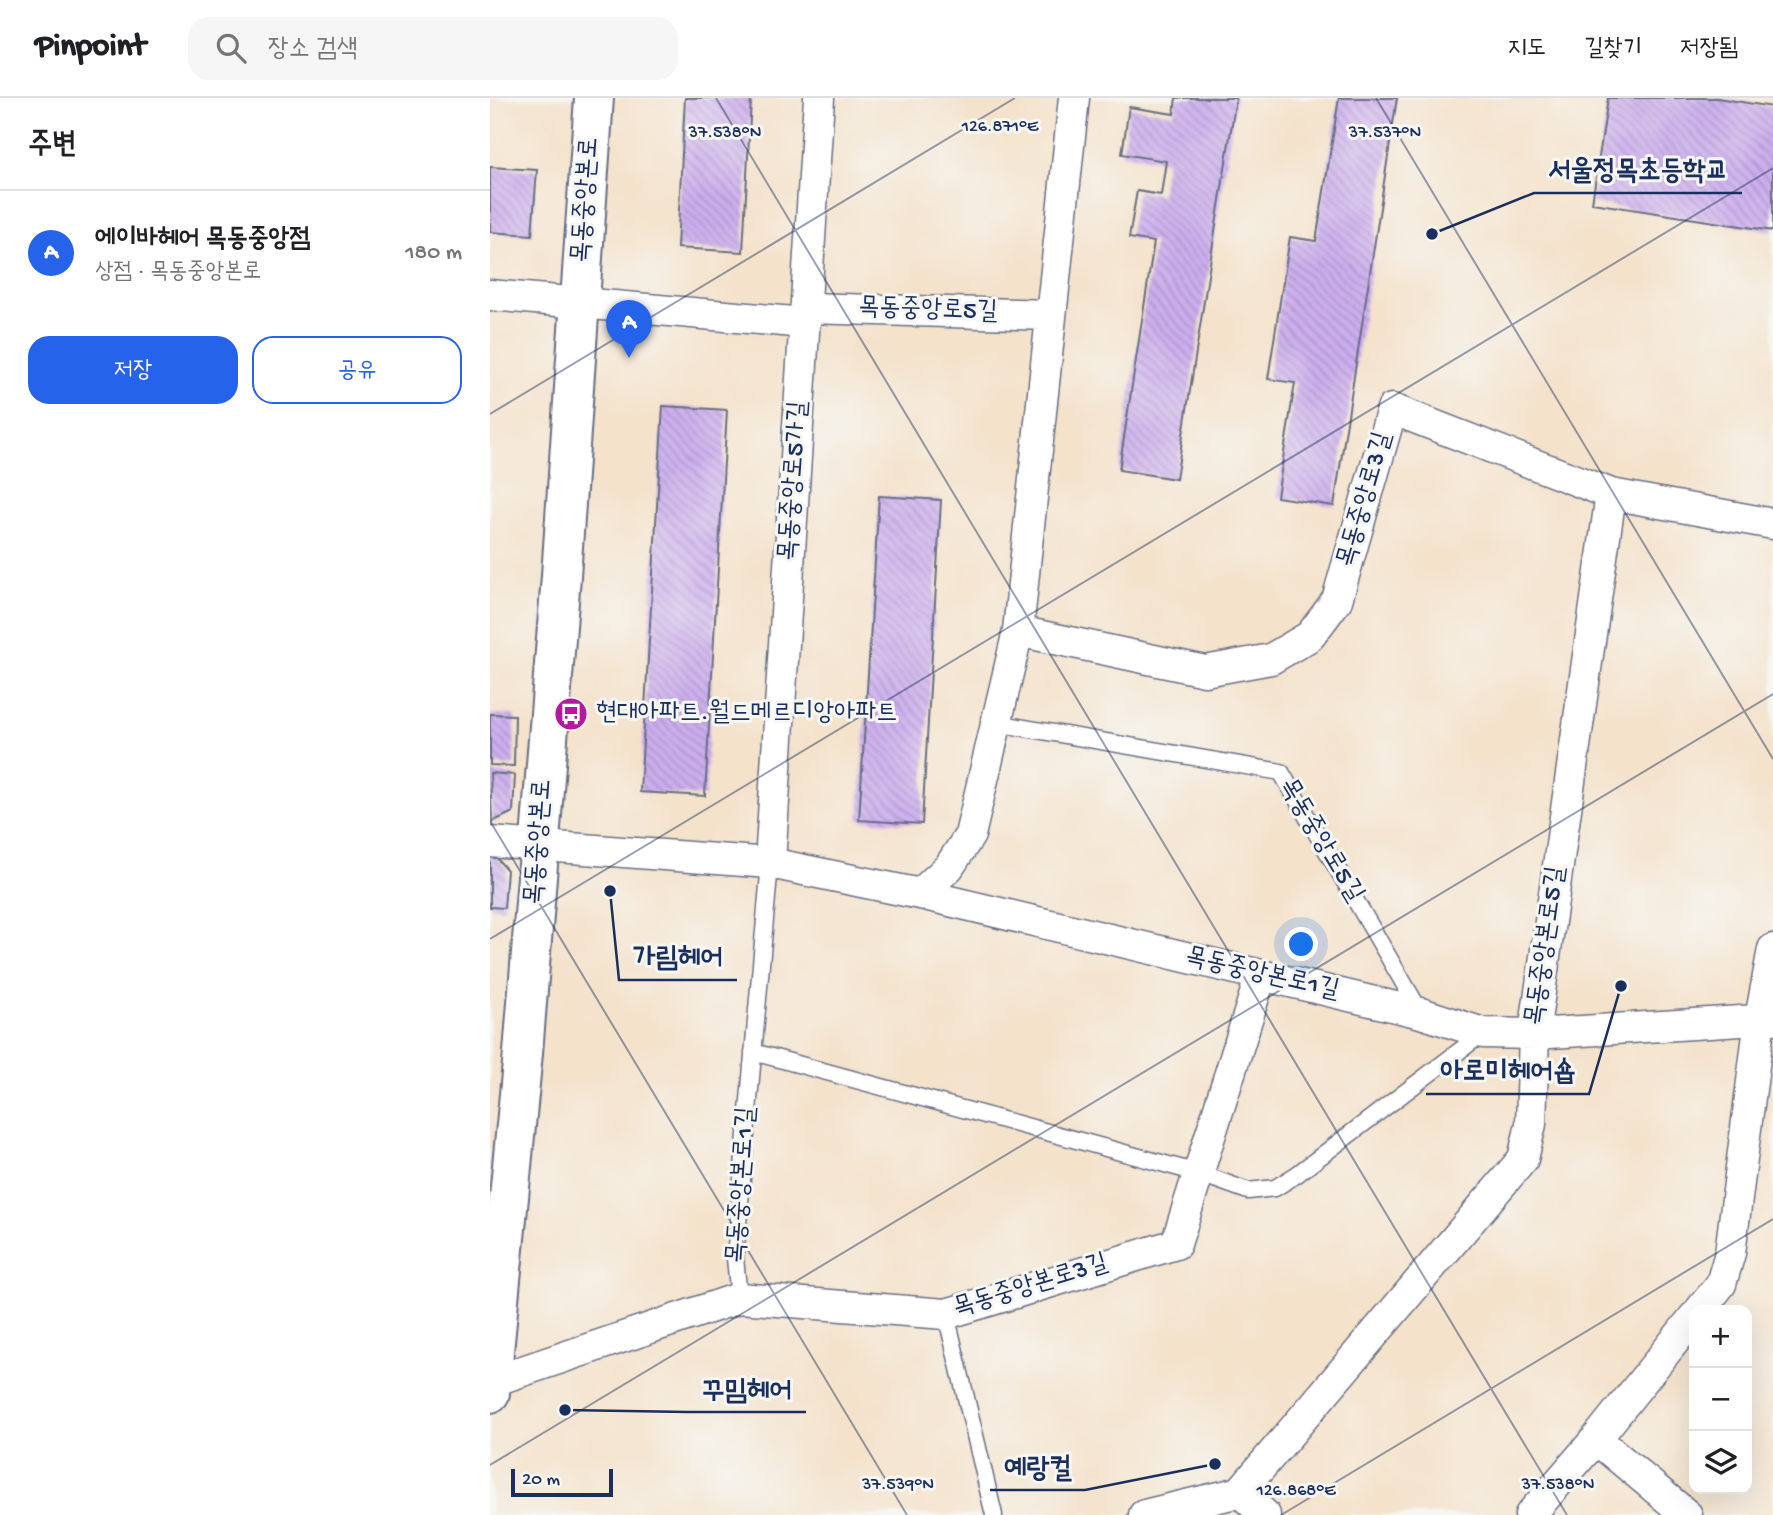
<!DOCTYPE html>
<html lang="ko">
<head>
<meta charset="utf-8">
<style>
  :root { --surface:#fff; --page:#f6f6f6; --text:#202124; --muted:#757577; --line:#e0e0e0; --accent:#2563eb }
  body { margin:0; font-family:"Gochi Hand","Poor Story",sans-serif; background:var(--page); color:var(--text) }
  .controls { position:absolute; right:21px; bottom:21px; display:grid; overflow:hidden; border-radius:14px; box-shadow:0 7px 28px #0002 }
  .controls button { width:63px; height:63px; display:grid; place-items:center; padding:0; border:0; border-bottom:2px solid var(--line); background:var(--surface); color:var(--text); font:35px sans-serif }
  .scale { position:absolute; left:21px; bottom:18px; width:102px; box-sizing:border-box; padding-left:7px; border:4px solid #1b2f5e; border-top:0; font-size:19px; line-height:24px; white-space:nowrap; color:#1b2f5e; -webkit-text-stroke:5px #f6f6f2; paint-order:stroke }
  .you { position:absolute; left:812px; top:847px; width:24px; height:24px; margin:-18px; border:5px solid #fff; border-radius:50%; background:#1a73e8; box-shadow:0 0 0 10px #1a73e833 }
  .badge { display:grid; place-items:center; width:46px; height:46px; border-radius:50%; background:var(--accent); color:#fff; font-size:23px; font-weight:700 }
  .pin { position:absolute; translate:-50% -58px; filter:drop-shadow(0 2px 4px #0008) }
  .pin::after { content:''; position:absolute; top:37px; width:24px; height:21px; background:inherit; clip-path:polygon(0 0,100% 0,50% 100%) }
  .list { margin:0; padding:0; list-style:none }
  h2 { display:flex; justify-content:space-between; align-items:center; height:91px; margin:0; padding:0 28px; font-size:30px }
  h2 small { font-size:23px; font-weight:400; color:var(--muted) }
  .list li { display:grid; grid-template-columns:46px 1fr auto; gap:21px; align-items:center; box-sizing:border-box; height:126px; padding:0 28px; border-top:2px solid var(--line) }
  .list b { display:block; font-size:26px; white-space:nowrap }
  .list p { margin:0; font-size:23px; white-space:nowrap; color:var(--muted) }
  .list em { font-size:23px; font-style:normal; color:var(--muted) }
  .actions { display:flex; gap:14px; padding:21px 28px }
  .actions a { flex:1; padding:16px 0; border:2px solid var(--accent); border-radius:21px; text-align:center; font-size:24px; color:var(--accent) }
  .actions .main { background:var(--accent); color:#fff }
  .icon { flex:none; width:38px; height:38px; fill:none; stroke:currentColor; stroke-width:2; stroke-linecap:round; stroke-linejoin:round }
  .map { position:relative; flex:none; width:1283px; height:1417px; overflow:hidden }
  header { display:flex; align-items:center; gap:42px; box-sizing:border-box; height:98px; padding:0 35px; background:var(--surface); border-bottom:2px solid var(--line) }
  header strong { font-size:33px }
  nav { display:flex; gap:38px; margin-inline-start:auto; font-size:24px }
  .search { width:490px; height:63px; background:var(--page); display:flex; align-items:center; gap:18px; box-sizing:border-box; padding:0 24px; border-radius:21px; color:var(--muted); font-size:26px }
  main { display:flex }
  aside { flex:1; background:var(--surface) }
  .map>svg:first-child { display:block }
  .building { fill:url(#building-back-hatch) }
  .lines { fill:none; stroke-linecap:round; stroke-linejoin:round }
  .service-casing { stroke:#676e84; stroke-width:19 }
  .minor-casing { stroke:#676e84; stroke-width:33 }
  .tertiary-casing { stroke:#676e84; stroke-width:42 }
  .service { stroke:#fff; stroke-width:16 }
  .minor { stroke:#fff; stroke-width:30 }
  .tertiary { stroke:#fff; stroke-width:38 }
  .ticks { fill:none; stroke:#1b2f5e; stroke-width:2; stroke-opacity:0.45 }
  .labels { text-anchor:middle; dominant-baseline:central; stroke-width:6; stroke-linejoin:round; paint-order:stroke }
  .street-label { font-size:26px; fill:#1b2f5e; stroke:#f6f6f2 }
  .poi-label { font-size:26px; fill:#1b2f5e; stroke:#f6f6f2; text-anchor:start }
  .ticks-label { font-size:18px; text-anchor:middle; fill:#1b2f5e; stroke:#f6f6f2; stroke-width:6; stroke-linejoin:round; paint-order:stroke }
  .leader { fill:none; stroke:#1b2f5e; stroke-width:2.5 }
  .callout-dot { fill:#1b2f5e; stroke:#f6f6f2; stroke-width:2.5 }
  .callout-label { font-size:28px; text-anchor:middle; font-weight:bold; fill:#1b2f5e; stroke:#f6f6f2; stroke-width:6; stroke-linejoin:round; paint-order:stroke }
</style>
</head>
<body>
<header>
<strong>Pinpoint</strong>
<div class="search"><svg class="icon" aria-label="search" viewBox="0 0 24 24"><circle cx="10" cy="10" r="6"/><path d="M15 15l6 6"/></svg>장소 검색</div>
<nav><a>지도</a><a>길찾기</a><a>저장됨</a></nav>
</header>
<main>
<aside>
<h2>주변<small></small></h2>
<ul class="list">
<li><span class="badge">A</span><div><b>에이바헤어 목동중앙점</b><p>상점 · 목동중앙본로</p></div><em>180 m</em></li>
</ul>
<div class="actions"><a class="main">저장</a><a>공유</a></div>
</aside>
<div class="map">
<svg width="1283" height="1417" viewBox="0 0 1283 1417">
  <defs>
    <pattern id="building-back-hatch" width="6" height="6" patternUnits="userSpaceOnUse" patternTransform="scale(1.75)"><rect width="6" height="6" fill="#cdafee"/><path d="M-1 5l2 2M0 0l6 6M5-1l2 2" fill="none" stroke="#a68fc4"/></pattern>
  </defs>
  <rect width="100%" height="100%" fill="#f6f6f2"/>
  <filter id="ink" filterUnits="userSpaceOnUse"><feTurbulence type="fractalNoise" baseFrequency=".0143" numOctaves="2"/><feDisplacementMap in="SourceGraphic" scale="14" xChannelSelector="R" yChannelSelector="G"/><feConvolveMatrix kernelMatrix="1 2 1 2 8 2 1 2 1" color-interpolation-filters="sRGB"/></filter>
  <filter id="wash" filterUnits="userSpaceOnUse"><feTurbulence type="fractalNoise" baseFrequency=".00686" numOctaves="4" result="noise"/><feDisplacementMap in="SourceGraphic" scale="28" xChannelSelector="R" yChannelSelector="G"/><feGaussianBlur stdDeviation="1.57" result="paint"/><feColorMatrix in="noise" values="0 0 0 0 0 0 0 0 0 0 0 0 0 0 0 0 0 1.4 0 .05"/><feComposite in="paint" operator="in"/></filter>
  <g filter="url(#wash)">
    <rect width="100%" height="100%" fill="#f4e2cb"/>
    <g id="blocks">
      <path class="building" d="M 195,0 L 261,0 L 253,154 L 187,150 Z
        M 686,0 L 746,0 L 686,381 L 629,372 L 664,144 L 639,140 L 647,93 L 671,97 L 676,63 L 632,56 L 639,9 L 684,16 Z
        M 849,0 L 907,0 L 844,408 L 787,399 L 805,285 L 778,281 L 800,139 L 826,143 Z
        M 1118,0 L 1227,0 L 1283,9 L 1283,133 L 1102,105 Z
        M 0,69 L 47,72 L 42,137 L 0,134 Z
        M 173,308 L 237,312 L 215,698 L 150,694 Z
        M 389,398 L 451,402 L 432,726 L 369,722 Z
        M 0,616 L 25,617 L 24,668 L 0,667 Z
        M 0,675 L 25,677 L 23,714 L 2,724 Z
        M 0,756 L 3,756 L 17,772 L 14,810 L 0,809 Z"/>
    </g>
  </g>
  <g filter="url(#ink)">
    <use href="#blocks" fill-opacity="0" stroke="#676e84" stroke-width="2"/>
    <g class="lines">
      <defs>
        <path id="service" d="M 506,625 L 791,674 L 931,915
          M 263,954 L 708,1075 L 758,1093 L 785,1090 L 806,1077 L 993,935
          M 249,1200 L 245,1160 L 280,765
          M 456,1216 L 504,1417"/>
        <path id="minor" d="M 0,197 L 315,225
          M 316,210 L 561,217
          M 528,533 L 715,573 L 781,561 L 820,538 L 847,502 L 902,311 L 1121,396 L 1283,426
          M 0,744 L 280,765 L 430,796 L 931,915 L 993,935 L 1044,936 L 1283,921
          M 280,765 L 329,0
          M 430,796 L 459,769 L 480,737 L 528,533 L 584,0
          M 1210,1212 L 1231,1186 L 1240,1155 L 1270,921 L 1283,851
          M 0,1284 L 249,1200 L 456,1216 L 686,1146 L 771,877
          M 1106,1341 L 1197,1417
          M 750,1394 L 775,1417
          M 654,1417 L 750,1394 L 1033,1061 L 1041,1026 L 1044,936 L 1121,396
          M 1040,1417 L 1106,1341 L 1204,1219"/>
        <path id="tertiary" d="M 0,1295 L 33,955 L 71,478 L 104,0"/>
      </defs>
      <use href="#service" class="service-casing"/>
      <use href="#minor" class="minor-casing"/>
      <use href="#tertiary" class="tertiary-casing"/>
      <use href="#service" class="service"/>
      <use href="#minor" class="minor"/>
      <use href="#tertiary" class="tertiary"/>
    </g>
  </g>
  <path class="ticks" d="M 226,0 L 1077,1417M 886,0 L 1283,661M 0,316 L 525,0M 0,723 L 417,1417M 0,841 L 1283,70M 0,1367 L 1283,596M 791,1417 L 1283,1121"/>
  <defs>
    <symbol id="bus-disc" viewBox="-11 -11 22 22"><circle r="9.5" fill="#b5179e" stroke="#f6f6f2"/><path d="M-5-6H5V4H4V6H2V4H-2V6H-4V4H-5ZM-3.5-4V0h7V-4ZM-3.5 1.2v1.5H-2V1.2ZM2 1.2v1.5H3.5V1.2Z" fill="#fff"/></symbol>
  </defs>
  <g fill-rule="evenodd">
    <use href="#bus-disc" x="62" y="597" width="38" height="38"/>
  </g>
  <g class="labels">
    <g class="street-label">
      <text transform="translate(97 102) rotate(-86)">목동중앙본로</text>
      <text transform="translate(438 213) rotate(2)">목동중앙로5길</text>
      <text transform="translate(305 383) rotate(-86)">목동중앙로5가길</text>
      <text transform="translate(876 402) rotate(-74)">목동중앙로3길</text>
      <text transform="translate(830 743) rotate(59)">목동중앙로5길</text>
      <text transform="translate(50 744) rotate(-86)">목동중앙본로</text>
      <text transform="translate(1057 848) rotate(-82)">목동중앙본로5길</text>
      <text transform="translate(772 877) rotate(13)">목동중앙본로1길</text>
      <text transform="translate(253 1087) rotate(-86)">목동중앙본로1길</text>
      <text transform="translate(541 1189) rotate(-17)">목동중앙본로3길</text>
    </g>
    <g class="poi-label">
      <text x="106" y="616">현대아파트.월드메르디앙아파트</text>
    </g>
  </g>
  <g class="ticks-label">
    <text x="510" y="33">126.871°E</text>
    <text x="235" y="39">37.538°N</text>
    <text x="895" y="39">37.537°N</text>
    <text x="408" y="1391">37.539°N</text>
    <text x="1068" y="1391">37.538°N</text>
    <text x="806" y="1397">126.868°E</text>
  </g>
  <path class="leader" d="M942 136L1044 95H1252M120 793L129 882H247M1131 888L1099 996H936M75 1312L198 1314H316M725 1366L595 1392H500"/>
  <g class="callout-dot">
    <circle cx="942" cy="136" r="7"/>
    <circle cx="120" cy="793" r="7"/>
    <circle cx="1131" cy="888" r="7"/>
    <circle cx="75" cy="1312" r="7"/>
    <circle cx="725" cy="1366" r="7"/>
  </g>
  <g class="callout-label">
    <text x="1148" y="80">서울정목초등학교</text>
    <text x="188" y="867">가림헤어</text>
    <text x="1018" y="981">아로미헤어숍</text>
    <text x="257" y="1300">꾸밈헤어</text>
    <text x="548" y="1378">예랑컬</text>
  </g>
</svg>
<div class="controls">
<button>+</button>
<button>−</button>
<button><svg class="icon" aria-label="layers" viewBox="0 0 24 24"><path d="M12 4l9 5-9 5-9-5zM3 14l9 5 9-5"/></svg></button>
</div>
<div class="scale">20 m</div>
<div class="you"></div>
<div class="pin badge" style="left:139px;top:260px">A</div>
</div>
</main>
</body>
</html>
